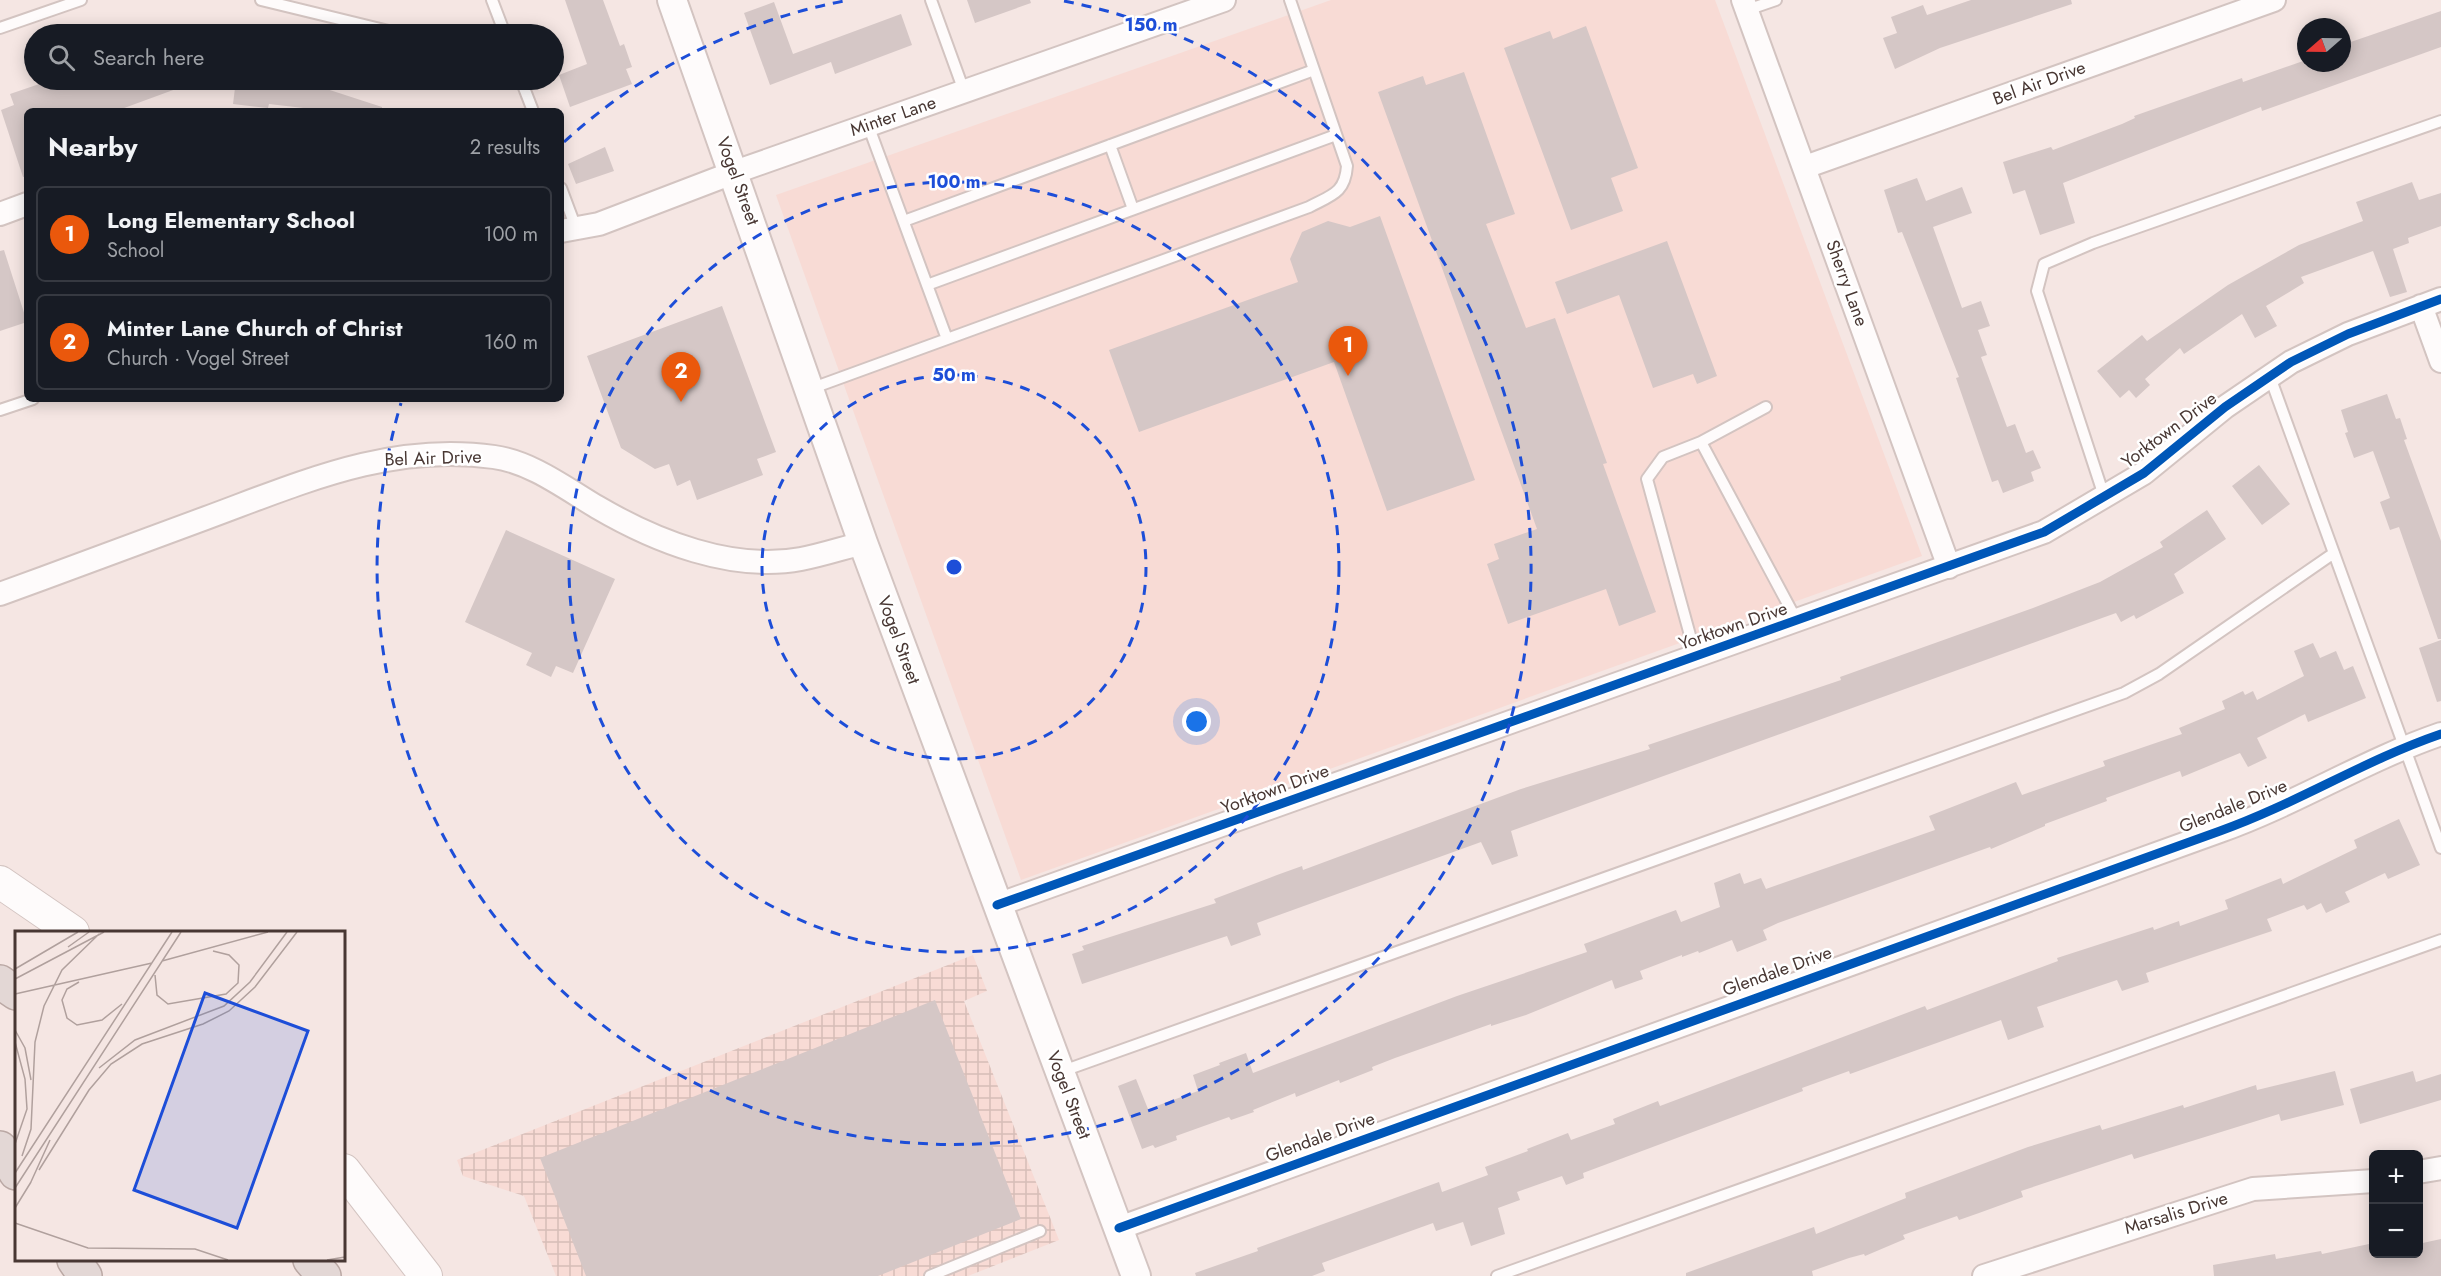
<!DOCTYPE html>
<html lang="en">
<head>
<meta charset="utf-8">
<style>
  :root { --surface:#171b24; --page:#20242c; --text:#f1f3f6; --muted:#9ea1a6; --line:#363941; --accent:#ea580c }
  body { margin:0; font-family:Jost,sans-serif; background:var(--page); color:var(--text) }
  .controls { position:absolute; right:18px; bottom:18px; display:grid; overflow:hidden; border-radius:9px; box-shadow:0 3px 15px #0003 }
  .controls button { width:54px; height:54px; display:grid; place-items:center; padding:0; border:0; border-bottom:2px solid var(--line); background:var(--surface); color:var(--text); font:30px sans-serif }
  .compass { position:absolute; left:2297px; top:18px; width:54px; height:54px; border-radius:50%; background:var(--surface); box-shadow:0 3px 15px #0003; rotate:250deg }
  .you { position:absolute; left:1197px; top:722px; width:21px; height:21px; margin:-15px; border:4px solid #fff; border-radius:50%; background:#1a73e8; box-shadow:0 0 0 9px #1a73e833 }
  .badge { display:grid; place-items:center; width:39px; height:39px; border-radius:50%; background:var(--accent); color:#fff; font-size:20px; font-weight:700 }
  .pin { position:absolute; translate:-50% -50px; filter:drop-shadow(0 2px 3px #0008) }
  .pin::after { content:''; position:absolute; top:32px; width:21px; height:18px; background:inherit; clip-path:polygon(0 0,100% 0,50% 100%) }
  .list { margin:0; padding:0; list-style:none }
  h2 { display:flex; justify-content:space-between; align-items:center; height:78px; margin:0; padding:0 24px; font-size:26px }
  h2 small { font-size:20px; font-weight:400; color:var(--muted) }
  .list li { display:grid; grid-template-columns:39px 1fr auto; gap:18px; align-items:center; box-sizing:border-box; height:96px; margin:0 12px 12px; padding:0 12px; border:2px solid var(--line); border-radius:9px }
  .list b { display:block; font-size:22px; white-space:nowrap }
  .list p { margin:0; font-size:20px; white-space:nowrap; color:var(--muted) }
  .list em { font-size:20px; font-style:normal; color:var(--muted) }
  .icon { flex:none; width:33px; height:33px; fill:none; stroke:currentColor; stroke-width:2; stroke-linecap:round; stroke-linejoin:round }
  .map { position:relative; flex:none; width:2441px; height:1276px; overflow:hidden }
  .search { position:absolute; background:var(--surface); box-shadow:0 3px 15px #0003; left:24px; top:24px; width:540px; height:66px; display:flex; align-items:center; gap:15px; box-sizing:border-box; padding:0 21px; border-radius:33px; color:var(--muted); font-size:22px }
  .panel { position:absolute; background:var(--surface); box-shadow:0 3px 15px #0003; left:24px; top:108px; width:540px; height:294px; border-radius:9px }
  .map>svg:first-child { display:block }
  .built { fill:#f8dbd5 }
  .industrial { fill:url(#industrial-grid) }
  .building { fill:#d5c7c6 }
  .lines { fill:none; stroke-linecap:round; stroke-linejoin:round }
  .service-casing { stroke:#d3c4c1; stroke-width:14 }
  .minor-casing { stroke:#d3c4c1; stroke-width:26 }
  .tertiary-casing { stroke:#d3c4c1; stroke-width:32 }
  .secondary-casing { stroke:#d3c4c1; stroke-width:34 }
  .motorway-casing { stroke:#baa8a4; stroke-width:36 }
  .service { stroke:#fefbfb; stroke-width:10 }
  .minor { stroke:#fefbfb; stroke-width:22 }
  .tertiary { stroke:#fefbfb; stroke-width:28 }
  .secondary { stroke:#fefbfb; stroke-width:32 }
  .motorway { stroke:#e3d7d5; stroke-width:33 }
  .cycleway-casing { stroke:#fff; stroke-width:13 }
  .cycleway { stroke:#0057b8; stroke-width:9 }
  .ring { fill:none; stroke:#1d4ed8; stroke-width:3; stroke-dasharray:10 8 }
  .labels { text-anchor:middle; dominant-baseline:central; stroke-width:5; stroke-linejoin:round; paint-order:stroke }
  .street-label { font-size:18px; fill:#483733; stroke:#fff }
  .inset-road { fill:none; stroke:#b0a09d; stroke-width:1.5 }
  .view { fill:#1d4ed8; fill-opacity:0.15; stroke:#1d4ed8; stroke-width:3 }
  .inset-edge { fill:none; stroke:#483733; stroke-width:3 }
  .centre { fill:#1d4ed8; stroke:#fff; stroke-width:3 }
  .ring-label { font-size:18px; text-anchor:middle; font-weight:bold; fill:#1d4ed8; stroke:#fff; stroke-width:5; stroke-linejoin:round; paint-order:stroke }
</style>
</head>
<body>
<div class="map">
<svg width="2441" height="1276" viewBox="0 0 2441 1276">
  <defs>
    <pattern id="industrial-grid" width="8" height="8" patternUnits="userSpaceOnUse" patternTransform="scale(1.5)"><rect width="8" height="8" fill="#f8dbd5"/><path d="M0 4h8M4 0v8" fill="none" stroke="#d6bdb7"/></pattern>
  </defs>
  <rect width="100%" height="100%" fill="#f5e6e3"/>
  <path class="built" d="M 1331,0 L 1715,0 L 1922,556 L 1021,880 L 776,195 Z"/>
  <path class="industrial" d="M 973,955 L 987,991 L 964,1001 L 1059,1240 L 968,1276 L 556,1276 L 524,1196 L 463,1176 L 457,1160 Z"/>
  <path class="building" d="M 565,0 L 603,0 L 620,46 L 624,44 L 632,67 L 626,69 L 632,84 L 570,107 L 559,75 L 587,64 Z
    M 967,0 L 1030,0 L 1031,3 L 975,23 Z
    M 1971,0 L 2071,0 L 2072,4 L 1940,48 L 1895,69 L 1883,38 L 1897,33 L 1891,17 L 1923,5 L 1927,15 Z
    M 774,2 L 793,54 L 901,14 L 912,45 L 835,74 L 831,62 L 770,85 L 744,13 Z
    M 2441,11 L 2441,47 L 2262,111 L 2261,107 L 2063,183 L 2075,223 L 2040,235 L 2025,190 L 2013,194 L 2003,162 L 2051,147 L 2053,150 L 2122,124 L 2135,118 L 2134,116 L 2242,78 L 2243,82 L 2306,60 L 2306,63 L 2342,63 L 2342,45 Z
    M 1586,26 L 1638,168 L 1611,178 L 1623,211 L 1571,230 L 1504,48 L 1550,31 L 1553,39 Z
    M 1464,72 L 1515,214 L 1486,224 L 1526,328 L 1555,318 L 1607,463 L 1603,464 L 1656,612 L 1619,626 L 1606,589 L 1508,624 L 1487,564 L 1499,559 L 1494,544 L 1537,529 L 1378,92 L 1423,76 L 1426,85 Z
    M 51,80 L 195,80 L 195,82 L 116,111 L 27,111 L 27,176 L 23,177 L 1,110 L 14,105 L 10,94 Z
    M 236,80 L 299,80 L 382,107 L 382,111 L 311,111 L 312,109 L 269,104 L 268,108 L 233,104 Z
    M 605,147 L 614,171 L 576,184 L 568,164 Z
    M 1917,178 L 1926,201 L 1962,187 L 1972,213 L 1933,227 L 1962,308 L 1981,301 L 1990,326 L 1978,330 L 1987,355 L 1981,357 L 2007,427 L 2015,424 L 2026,453 L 2033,450 L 2041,468 L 2031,472 L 2034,481 L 2003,493 L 1998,480 L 1992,482 L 1956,378 L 1959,377 L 1902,232 L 1898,233 L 1884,190 Z
    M 2412,182 L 2419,200 L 2441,193 L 2441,226 L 2408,238 L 2409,243 L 2393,249 L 2407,292 L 2390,297 L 2373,251 L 2301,277 L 2304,283 L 2266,306 L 2277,326 L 2255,338 L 2242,314 L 2184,354 L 2180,348 L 2145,379 L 2150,385 L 2136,398 L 2129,390 L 2120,398 L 2097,371 L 2142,335 L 2147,341 L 2228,285 L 2299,245 L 2363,221 L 2356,202 Z
    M 1380,216 L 1475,480 L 1387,511 L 1334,362 L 1139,432 L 1109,350 L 1298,282 L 1290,259 L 1302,232 L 1328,221 L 1350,227 Z
    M 1667,241 L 1717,376 L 1697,384 L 1693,374 L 1653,388 L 1619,295 L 1567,314 L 1555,282 Z
    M 4,250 L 27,322 L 0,331 L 0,251 Z
    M 722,306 L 776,452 L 757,459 L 763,475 L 697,500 L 690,480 L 677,486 L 669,464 L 655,469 L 621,448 L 587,356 Z
    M 2387,394 L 2396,419 L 2400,418 L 2407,439 L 2404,440 L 2441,541 L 2441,639 L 2438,639 L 2399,527 L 2390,530 L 2380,502 L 2390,498 L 2373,451 L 2354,458 L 2345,433 L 2348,432 L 2341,410 Z
    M 2259,465 L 2290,504 L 2262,525 L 2232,486 Z
    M 2207,510 L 2226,539 L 2174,574 L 2184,593 L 2136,619 L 2134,615 L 2121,622 L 2116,613 L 1511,831 L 1518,856 L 1492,865 L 1481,842 L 1257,923 L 1261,935 L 1231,946 L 1227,936 L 1082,984 L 1072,954 L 1084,950 L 1082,946 L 1216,903 L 1214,899 L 1277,875 L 1302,866 L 1303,870 L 1521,789 L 1650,749 L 1648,745 L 1841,680 L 1840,677 L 2033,608 L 2100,582 L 2163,547 L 2160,542 Z
    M 506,530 L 615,579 L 573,673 L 556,666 L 551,677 L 526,665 L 532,653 L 465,622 Z
    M 2441,640 L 2441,701 L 2437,702 L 2419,648 Z
    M 2313,643 L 2320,658 L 2336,651 L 2344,670 L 2353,666 L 2366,698 L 2308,722 L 2305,714 L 2257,738 L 2267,758 L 2248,767 L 2240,753 L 2182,777 L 2180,771 L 2106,798 L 2107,801 L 2045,824 L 2045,826 L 1991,849 L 1990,847 L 1778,923 L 1763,930 L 1767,940 L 1737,952 L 1732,940 L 1699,953 L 1698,951 L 1682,957 L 1682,955 L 1640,971 L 1643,979 L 1615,989 L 1612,980 L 1526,1015 L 1491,1026 L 1491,1024 L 1395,1058 L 1372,1067 L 1373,1070 L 1340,1083 L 1339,1080 L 1296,1097 L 1295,1093 L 1253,1110 L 1254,1112 L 1231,1120 L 1229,1117 L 1176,1136 L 1177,1140 L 1155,1148 L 1153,1145 L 1142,1149 L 1118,1086 L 1136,1079 L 1148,1109 L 1198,1091 L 1193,1075 L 1220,1065 L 1219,1063 L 1246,1053 L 1253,1073 L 1457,996 L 1587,952 L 1584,944 L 1676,910 L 1681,922 L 1720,907 L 1714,883 L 1740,873 L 1744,884 L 1761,878 L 1766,889 L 1935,830 L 1929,816 L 2016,782 L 2022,795 L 2105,766 L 2103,761 L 2182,734 L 2179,728 L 2225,709 L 2222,701 L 2243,691 L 2245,695 L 2253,691 L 2257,700 L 2304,676 L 2294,651 Z
    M 2399,819 L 2420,865 L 2388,879 L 2385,873 L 2345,892 L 2350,902 L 2326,913 L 2321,903 L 2307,910 L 2304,905 L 2267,919 L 2272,931 L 2146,973 L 2149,982 L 2122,991 L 2117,980 L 2037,1007 L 2044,1027 L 2008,1040 L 2001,1020 L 1850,1074 L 1849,1071 L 1802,1088 L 1803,1091 L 1583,1173 L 1584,1178 L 1566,1185 L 1562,1176 L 1517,1192 L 1520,1200 L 1498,1208 L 1505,1234 L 1471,1246 L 1463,1222 L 1436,1231 L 1433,1223 L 1322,1263 L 1325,1271 L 1312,1276 L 1196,1276 L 1195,1273 L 1258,1251 L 1257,1248 L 1439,1182 L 1442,1192 L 1488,1175 L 1485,1167 L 1528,1151 L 1527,1149 L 1568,1133 L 1571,1140 L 1615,1124 L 1613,1119 L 1658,1101 L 1660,1106 L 1925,1006 L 1927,1010 L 2058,961 L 2057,958 L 2153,927 L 2154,930 L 2179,921 L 2180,926 L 2228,909 L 2225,900 L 2281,878 L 2283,884 L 2357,848 L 2354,840 Z
    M 935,1000 L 1021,1219 L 878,1276 L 586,1276 L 540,1158 Z
    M 2335,1071 L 2344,1105 L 2281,1121 L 2279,1114 L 2134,1159 L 2132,1154 L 2021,1191 L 2023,1197 L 1979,1213 L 1959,1220 L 1957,1216 L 1903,1235 L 1905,1239 L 1865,1256 L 1864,1254 L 1849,1258 L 1812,1271 L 1813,1276 L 1686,1276 L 1686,1273 L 1814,1227 L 1816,1234 L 1906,1198 L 1905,1193 L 2028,1147 L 2100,1125 L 2102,1130 L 2183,1105 L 2184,1108 L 2256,1085 L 2257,1090 Z
    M 2413,1071 L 2416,1082 L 2441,1074 L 2441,1100 L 2360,1124 L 2350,1089 Z
    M 2441,1239 L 2441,1276 L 2214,1276 L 2213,1265 L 2275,1254 L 2276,1259 L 2321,1251 L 2322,1254 L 2369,1244 L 2373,1254 L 2418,1254 L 2418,1244 Z"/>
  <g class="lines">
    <defs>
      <path id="service" d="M 261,0 L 401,34
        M 492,0 L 505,34
        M 931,0 L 964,91
        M 1747,10 L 1776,0
        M 0,28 L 81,0
        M 521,80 L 533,111
        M 868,125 L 947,339
        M 1110,145 L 1133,209
        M 561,188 L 576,228
        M 904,221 L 1314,70
        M 927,285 L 1336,135
        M 2270,377 L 2441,848
        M 810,389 L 1309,207 C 1332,195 1345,193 1347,166 L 1290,0
        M 0,410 L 33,399
        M 1701,442 L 1766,407
        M 2104,496 L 2037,291 L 2044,264 L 2093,243 L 2441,121
        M 1696,657 L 1647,479 L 1663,457 L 1701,442 L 1797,621
        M 1060,1072 L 2124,693 L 2159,674 L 2334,553
        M 930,1276 L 1040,1231
        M 1497,1276 L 2441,940"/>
      <path id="minor" d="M 1743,0 L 1949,567
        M 1805,167 L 2274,0
        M 0,214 L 27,204
        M 561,231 L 599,224 L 735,172 L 1224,0
        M 2421,306 L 2441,361
        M 0,594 C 69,569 138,543 206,518 C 301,483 391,442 494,457 C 531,462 565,488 597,507 C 655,541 732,572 801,559 C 822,555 843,548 863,543
        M 997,905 L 2044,532 L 2144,473 L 2225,407 L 2291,362 L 2348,334 L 2441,299
        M 2418,1172 L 2441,1168
        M 1119,1228 C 1486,1094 1853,962 2220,831 C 2296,804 2365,760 2441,734
        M 1984,1276 L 2253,1189 L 2374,1181"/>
      <path id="tertiary" d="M 672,0 L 863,543 L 1136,1276"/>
      <path id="secondary" d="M 0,882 L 73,932
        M 344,1170 L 426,1276"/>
      <path id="motorway" d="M 0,982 L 16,993
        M 0,1148 L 16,1173
        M 74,1260 L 85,1276
        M 310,1260 L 324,1276"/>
    </defs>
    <use href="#service" class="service-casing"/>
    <use href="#minor" class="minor-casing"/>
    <use href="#tertiary" class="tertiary-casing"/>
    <use href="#secondary" class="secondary-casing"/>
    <use href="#motorway" class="motorway-casing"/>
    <use href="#service" class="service"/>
    <use href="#minor" class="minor"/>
    <use href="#tertiary" class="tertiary"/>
    <use href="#secondary" class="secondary"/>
    <use href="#motorway" class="motorway"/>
    <defs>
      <path id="cycleway" d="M 997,905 L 2044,532 L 2144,473 L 2225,407 L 2291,362 L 2348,334 L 2441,299
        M 1119,1228 C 1486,1094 1853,962 2220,831 C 2296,804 2365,760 2441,734"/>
    </defs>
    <use href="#cycleway" class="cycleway-casing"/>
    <use href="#cycleway" class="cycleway"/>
  </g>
  <g class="ring">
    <circle cx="954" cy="567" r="192"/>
    <circle cx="954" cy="567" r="385"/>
    <path d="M564 142A577 577 0 0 1 844 1M1064 1A577 577 0 1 1 401 403"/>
  </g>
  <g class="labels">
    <g class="street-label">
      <text transform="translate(2039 83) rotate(-20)">Bel Air Drive</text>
      <text transform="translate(893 116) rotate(-19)">Minter Lane</text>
      <text transform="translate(738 181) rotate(70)">Vogel Street</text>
      <text transform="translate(1847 283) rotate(70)">Sherry Lane</text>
      <text transform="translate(2169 430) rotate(-37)">Yorktown Drive</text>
      <text transform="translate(433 458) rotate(-2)">Bel Air Drive</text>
      <text transform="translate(1733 626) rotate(-19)">Yorktown Drive</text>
      <text transform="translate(899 640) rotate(70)">Vogel Street</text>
      <text transform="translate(1275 789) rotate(-20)">Yorktown Drive</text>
      <text transform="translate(2233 806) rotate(-22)">Glendale Drive</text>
      <text transform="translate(1777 971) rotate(-20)">Glendale Drive</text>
      <text transform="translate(1069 1095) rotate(69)">Vogel Street</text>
      <text transform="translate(1320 1137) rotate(-20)">Glendale Drive</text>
      <text transform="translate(2176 1213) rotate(-17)">Marsalis Drive</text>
    </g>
  </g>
  <g transform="translate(15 931)">
    <rect width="330" height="330" fill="#f5e6e3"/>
    <path class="inset-road" d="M 53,16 L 74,1M 147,30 L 253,1M 0,38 L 63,1M 140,44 L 142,64 L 153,73 L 211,63 L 223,52 L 224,34 L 214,24 L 198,20M 0,48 L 89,1M 64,51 L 52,58 L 47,69 L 52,87 L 62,94 L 87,89 L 107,73M 0,63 L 137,32M 0,99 L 10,117 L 16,149M 0,111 L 10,148 L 12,178 L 0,213M 84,137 L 120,109 L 209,75 L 235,51 L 272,1M 7,225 L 16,198 L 20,111 L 29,75 L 47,39 L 84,3M 24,239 L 74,159 L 96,133 L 127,113 L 188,93 L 214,80 L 240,56 L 282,1M 0,242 L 157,1M 15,253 L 35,209M 0,257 L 166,1M 0,277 L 16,251M 0,292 L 73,317 L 180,318 L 213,329M 312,329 L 330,326"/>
    <path class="view" d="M 190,62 L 293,100 L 222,297 L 119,259 Z"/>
    <rect width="330" height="330" class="inset-edge"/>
  </g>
  <circle cx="954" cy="567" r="9" class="centre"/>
  <g class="ring-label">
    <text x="1151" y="31">150 m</text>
    <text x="954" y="188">100 m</text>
    <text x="954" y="381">50 m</text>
  </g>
</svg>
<div class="controls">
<button>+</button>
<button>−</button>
</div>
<svg class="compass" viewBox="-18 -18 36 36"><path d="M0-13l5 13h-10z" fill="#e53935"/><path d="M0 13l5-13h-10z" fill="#9ea1a6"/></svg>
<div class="you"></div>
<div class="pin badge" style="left:1348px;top:376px">1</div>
<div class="pin badge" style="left:681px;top:402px">2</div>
<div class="search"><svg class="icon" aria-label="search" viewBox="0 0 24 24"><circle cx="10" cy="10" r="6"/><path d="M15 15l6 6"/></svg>Search here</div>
<section class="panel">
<h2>Nearby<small>2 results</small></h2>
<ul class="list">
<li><span class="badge">1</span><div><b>Long Elementary School</b><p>School</p></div><em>100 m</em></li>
<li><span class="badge">2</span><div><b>Minter Lane Church of Christ</b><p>Church · Vogel Street</p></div><em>160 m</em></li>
</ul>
</section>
</div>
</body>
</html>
